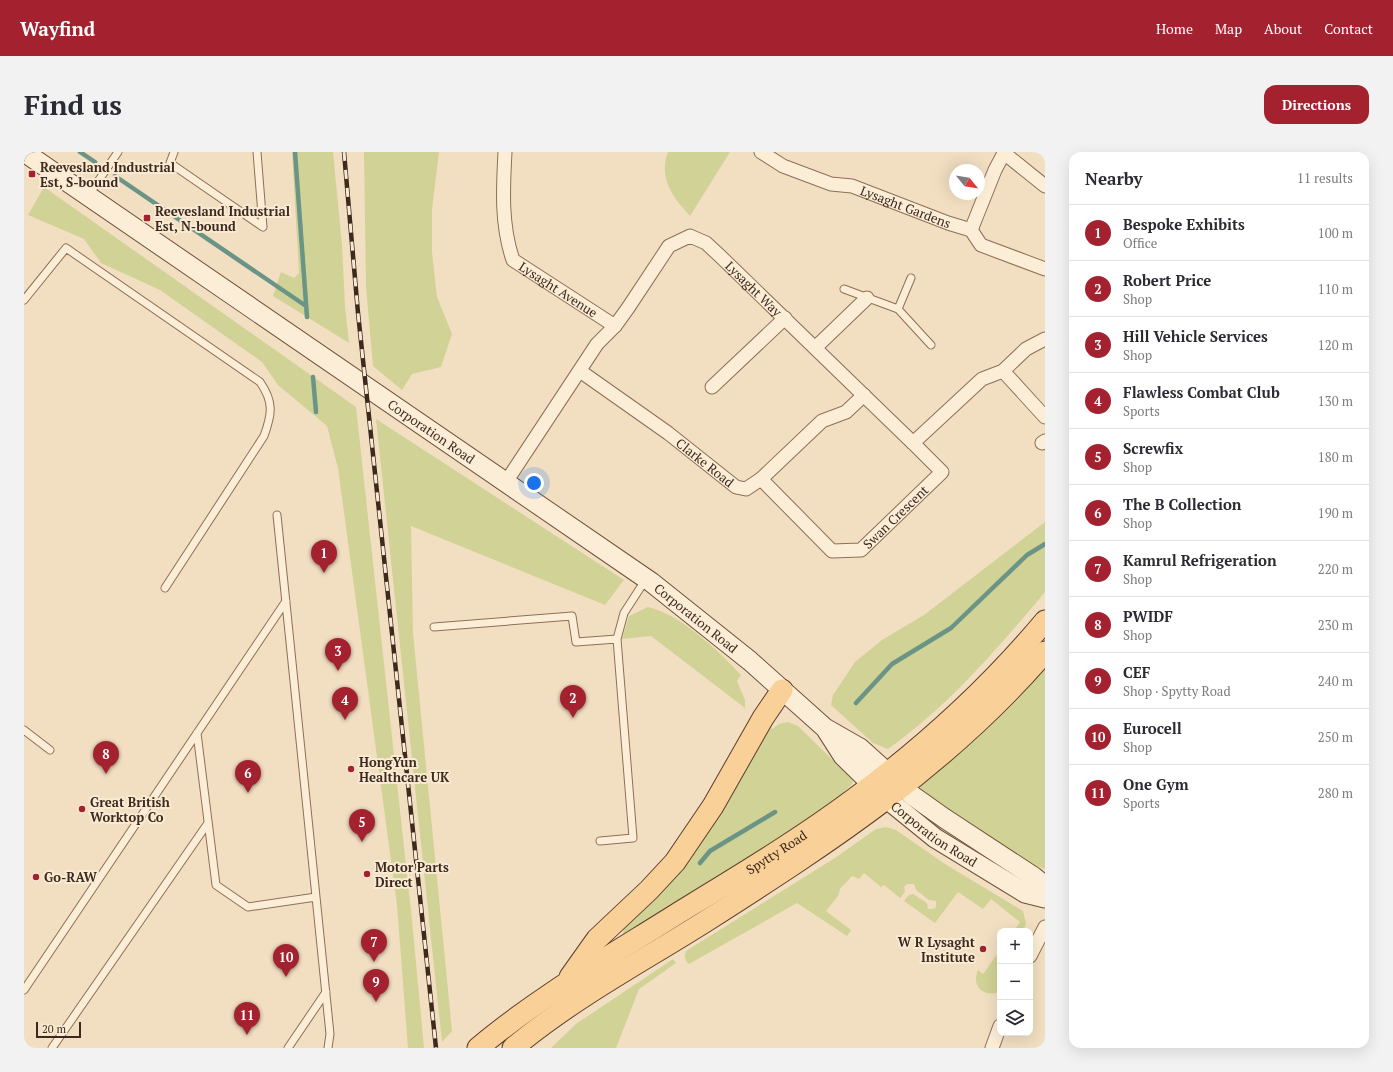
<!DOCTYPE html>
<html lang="en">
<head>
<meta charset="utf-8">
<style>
  :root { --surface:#fff; --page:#f2f2f3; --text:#2b2b33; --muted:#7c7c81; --line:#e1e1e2; --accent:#a4212f }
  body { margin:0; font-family:"PT Serif",serif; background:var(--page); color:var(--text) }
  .controls { position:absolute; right:12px; bottom:12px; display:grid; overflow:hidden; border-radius:8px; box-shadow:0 4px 16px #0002 }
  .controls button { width:36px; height:36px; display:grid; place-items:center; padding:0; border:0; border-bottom:1px solid var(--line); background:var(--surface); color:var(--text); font:20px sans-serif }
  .compass { position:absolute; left:925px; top:12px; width:36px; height:36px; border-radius:50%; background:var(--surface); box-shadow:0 4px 16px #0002; rotate:120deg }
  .scale { position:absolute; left:12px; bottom:10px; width:45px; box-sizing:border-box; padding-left:4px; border:2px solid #3d291d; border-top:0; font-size:11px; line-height:14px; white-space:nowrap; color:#3d291d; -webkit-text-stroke:3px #f9ead3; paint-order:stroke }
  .you { position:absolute; left:510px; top:331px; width:14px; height:14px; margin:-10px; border:3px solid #fff; border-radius:50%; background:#1a73e8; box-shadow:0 0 0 6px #1a73e833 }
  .badge { display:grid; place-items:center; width:26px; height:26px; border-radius:50%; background:var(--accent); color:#fff; font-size:13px; font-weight:700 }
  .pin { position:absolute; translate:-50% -33px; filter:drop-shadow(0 1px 2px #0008) }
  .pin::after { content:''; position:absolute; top:21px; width:14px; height:12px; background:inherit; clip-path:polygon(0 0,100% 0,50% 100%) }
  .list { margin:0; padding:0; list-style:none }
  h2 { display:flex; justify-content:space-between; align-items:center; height:52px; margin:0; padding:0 16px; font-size:17px }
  h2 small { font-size:13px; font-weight:400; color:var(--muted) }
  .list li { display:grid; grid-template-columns:26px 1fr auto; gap:12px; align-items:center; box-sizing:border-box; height:56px; padding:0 16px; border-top:1px solid var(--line) }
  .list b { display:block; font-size:15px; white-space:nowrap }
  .list p { margin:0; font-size:13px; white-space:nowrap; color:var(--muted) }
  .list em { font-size:13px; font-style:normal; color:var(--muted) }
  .icon { flex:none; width:22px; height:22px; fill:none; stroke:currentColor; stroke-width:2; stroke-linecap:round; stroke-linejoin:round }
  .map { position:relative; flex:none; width:1021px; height:896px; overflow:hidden; border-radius:12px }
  header { display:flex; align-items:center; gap:24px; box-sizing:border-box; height:56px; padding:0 20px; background:var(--accent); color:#fff }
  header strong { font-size:19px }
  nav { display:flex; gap:22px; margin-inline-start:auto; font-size:14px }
  .intro { display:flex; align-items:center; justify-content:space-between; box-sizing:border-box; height:96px; padding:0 24px }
  h1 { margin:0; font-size:28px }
  .button { padding:10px 18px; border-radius:12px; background:var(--accent); color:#fff; font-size:14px; font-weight:700 }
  main { display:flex; gap:24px; padding:0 24px }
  aside { flex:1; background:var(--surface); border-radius:12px; box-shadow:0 4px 16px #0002 }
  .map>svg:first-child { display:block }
  .green { fill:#d1d295 }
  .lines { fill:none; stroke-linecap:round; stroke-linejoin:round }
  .stream { stroke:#6a9486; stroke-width:4.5 }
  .lane-casing { stroke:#8e6f57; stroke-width:9 }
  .street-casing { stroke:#8e6f57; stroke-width:15 }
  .secondary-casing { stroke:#70503a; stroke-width:21 }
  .primary-casing { stroke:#5c3d2c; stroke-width:23 }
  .lane { stroke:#fcedd7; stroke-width:7 }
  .street { stroke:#fcedd7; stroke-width:13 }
  .secondary { stroke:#fcedd7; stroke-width:19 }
  .primary { stroke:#f9d097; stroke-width:21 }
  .rail-casing { stroke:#3d291d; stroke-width:4.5 }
  .rail { stroke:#f9ead3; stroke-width:3; stroke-dasharray:9; stroke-linecap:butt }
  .poi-dot { fill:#a4212f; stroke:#f9ead3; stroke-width:1.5 }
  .labels { text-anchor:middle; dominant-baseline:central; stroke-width:4; stroke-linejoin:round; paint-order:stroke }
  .poi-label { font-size:13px; font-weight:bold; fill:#3d291d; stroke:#f9ead3; text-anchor:start }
  .street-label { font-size:13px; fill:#3d291d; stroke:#f9ead3 }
</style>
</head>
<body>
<header>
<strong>Wayfind</strong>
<nav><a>Home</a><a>Map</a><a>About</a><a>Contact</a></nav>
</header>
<div class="intro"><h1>Find us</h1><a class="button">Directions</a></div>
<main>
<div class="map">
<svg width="1021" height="896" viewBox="0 0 1021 896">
  <rect width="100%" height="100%" fill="#f2dfc2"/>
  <path class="green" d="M 268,0 L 309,0 L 318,93 L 321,154 L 325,191 L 249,144 L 257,120 L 270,126 L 275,121 Z
    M 340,0 L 415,0 L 408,58 L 408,100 L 413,145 L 428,182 L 417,215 L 388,222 L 378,238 L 349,214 L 342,135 Z
    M 644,0 L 706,0 L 666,64 C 649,45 634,26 644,0 Z
    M 20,35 L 332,255 L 388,768 L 400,896 L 384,896 L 373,753 L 314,316 L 303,274 L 254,233 L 238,210 L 136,138 L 77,111 L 60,87 L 4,63 Z
    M 352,267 L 600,428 L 581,453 L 387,374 L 389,481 L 428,879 L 418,890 Z
    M 1021,370 L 1021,440 C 973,497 925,554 864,597 L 849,591 L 807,553 L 809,543 L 831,510 L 858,488 L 900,463 Z
    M 624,455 C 656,462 695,499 717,523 L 713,529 L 721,548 L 721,556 L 627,484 L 598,487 L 605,464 Z
    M 1021,516 L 1021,717 L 1011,714 L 966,687 L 895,636 L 965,573 Z
    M 764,570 L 774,574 L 829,628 L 828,632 L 820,640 L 821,643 L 772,678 L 603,782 L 599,781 L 599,777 L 745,575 L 748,577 L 755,572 Z
    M 862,675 L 872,678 L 921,712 L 999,759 L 1002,771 L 999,779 L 990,779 L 996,770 L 967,747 L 959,757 L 934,740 L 911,771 L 880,749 L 885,743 L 889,742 L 903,751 L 904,757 L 909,757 L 912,755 L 912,749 L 905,748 L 892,738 L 890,732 L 883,732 L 880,735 L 881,740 L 876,746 L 860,733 L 857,735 L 840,721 L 835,727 L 828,724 L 816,737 L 814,744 L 802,759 L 827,778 L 823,784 L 773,751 L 665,812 C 661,808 660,805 662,799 L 811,706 L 852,677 Z
    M 976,798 L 976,834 L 972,841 C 956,844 948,832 954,818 L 959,822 Z
    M 649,807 L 652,811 L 615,837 L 592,896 L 527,896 L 552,872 Z"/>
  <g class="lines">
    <path class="stream" d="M 56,0 L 71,10
      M 271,0 L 283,165
      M 91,24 L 282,154
      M 289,225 L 292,260
      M 832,551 L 868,512 L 927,476 L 1003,403 L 1021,392
      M 676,711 L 686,699 L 751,660"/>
    <defs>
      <path id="lane" d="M 150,0 L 146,11 L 239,75 L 233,0
        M 64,44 L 94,0
        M 820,137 L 874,157 L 907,193
        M 0,148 L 42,96 L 236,230 C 250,250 248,262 240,284 L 141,436
        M 874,157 L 887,126
        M 253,363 L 306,882 L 304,896
        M 410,475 L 548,464 L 552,490 L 593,487
        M 0,578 L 26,598
        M 173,581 L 192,733 L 224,755 L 292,745
        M 576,689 L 609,686 L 593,487 L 600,461 L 622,427
        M 0,838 L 262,449
        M 28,896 L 184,671
        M 264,896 L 302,840"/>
      <g id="street">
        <path id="s1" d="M 481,0 C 479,37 477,73 489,108 L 591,174"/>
        <path id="s2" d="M 737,0 L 759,14 L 807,32 L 828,34 L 924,71 L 947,78 L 957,93 L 1021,117"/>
        <path d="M 947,78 L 971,18 L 980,1 L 1021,34"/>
        <path d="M 792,195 L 843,146"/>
        <path id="s3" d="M 556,219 L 644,281 L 712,335 L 722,337 L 737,327 L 798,269 L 822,260 L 840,243"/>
        <path d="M 979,219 L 1021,265"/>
        <path d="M 688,235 L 761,166"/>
        <path d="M 1018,291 L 1021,289"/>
        <path id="s4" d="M 737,327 L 808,399 L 837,398 L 918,320 L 889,291"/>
        <path id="s5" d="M 482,330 L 573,192 L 591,174 L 604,156 L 645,94 L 666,84 L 682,91 L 696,104 L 889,291 L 958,227 L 979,219 L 1002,197 L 1021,187"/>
        <path d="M 1006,804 L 1021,775"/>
        <path d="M 968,896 L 976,874"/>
      </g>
      <g id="secondary">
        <path id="s6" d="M 0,0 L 627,430 L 726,509 L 801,576 L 836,596 L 889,644 L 920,666 L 1010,725 L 1021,734"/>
        <path id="s7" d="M 803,579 L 819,604 L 863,647 L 911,686 L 1001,741 L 1021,746"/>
      </g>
      <g id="primary">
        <path d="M 546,825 L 573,787 L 625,738 L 651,710 L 689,654 L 739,566 L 758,538"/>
        <path id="s8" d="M 454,896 C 516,844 588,803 656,760 C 715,724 775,688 830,647 C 900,595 966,535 1021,469"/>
        <path d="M 489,896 C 549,846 617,810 682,769 C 806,690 924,613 1021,500"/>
      </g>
    </defs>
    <use href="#lane" class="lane-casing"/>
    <use href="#street" class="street-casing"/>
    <use href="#secondary" class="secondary-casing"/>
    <use href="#primary" class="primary-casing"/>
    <use href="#lane" class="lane"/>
    <use href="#street" class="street"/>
    <use href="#secondary" class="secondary"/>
    <use href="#primary" class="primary"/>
    <defs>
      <path id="rail" d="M 320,0 L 334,161 L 412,896"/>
    </defs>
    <use href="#rail" class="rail-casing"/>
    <use href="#rail" class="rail"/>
  </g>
  <g class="poi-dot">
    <rect x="4" y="18" width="8" height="8" rx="2"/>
    <rect x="119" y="62" width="8" height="8" rx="2"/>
    <circle cx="327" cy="617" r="4"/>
    <circle cx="58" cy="657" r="4"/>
    <circle cx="343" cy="722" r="4"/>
    <circle cx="12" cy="725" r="4"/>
    <circle cx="959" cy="797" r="4"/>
  </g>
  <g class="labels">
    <g class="poi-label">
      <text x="16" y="15">Reevesland Industrial<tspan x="16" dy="15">Est, S-bound</tspan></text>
      <text x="131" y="59">Reevesland Industrial<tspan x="131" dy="15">Est, N-bound</tspan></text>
      <text x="335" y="610">HongYun<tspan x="335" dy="15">Healthcare UK</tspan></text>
      <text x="66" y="650">Great British<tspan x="66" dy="15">Worktop Co</tspan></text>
      <text x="351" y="715">Motor Parts<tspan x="351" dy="15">Direct</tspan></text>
      <text x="20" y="725">Go-RAW</text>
      <text x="951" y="790" text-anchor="end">W R Lysaght<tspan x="951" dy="15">Institute</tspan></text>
    </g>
    <g class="street-label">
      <text stroke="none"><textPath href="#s2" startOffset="156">Lysaght Gardens</textPath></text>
      <text stroke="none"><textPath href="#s5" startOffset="394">Lysaght Way</textPath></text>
      <text stroke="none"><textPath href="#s1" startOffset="163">Lysaght Avenue</textPath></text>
      <text stroke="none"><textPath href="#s6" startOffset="494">Corporation Road</textPath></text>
      <text stroke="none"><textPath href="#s3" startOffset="155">Clarke Road</textPath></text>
      <text stroke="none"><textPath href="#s4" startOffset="178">Swan Crescent</textPath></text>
      <text stroke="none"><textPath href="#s6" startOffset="818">Corporation Road</textPath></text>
      <text stroke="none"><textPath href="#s7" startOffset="150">Corporation Road</textPath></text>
      <text stroke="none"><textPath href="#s8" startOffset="357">Spytty Road</textPath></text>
    </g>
  </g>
</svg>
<div class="controls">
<button>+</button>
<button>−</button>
<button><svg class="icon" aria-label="layers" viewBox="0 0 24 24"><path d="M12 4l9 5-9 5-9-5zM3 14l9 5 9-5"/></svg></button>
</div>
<svg class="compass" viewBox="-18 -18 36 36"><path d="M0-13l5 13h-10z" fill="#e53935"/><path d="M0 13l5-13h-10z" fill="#7c7c81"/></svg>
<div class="scale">20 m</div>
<div class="you"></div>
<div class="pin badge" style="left:300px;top:421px">1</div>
<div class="pin badge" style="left:549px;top:566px">2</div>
<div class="pin badge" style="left:314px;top:519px">3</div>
<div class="pin badge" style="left:321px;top:568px">4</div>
<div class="pin badge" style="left:338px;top:690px">5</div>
<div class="pin badge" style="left:224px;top:641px">6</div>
<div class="pin badge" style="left:350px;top:810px">7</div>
<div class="pin badge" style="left:82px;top:622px">8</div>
<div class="pin badge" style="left:352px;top:850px">9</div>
<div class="pin badge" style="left:262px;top:825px">10</div>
<div class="pin badge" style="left:223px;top:883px">11</div>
</div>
<aside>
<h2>Nearby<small>11 results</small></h2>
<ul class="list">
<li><span class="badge">1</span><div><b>Bespoke Exhibits</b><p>Office</p></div><em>100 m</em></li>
<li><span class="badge">2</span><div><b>Robert Price</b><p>Shop</p></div><em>110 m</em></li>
<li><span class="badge">3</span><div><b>Hill Vehicle Services</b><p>Shop</p></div><em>120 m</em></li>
<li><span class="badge">4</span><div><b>Flawless Combat Club</b><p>Sports</p></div><em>130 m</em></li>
<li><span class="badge">5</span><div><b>Screwfix</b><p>Shop</p></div><em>180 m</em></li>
<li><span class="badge">6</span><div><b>The B Collection</b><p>Shop</p></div><em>190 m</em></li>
<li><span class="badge">7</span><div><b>Kamrul Refrigeration</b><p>Shop</p></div><em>220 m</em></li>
<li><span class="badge">8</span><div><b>PWIDF</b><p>Shop</p></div><em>230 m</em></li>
<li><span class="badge">9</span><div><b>CEF</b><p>Shop · Spytty Road</p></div><em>240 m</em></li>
<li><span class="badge">10</span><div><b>Eurocell</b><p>Shop</p></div><em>250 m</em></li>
<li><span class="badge">11</span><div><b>One Gym</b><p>Sports</p></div><em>280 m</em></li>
</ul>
</aside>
</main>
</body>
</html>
